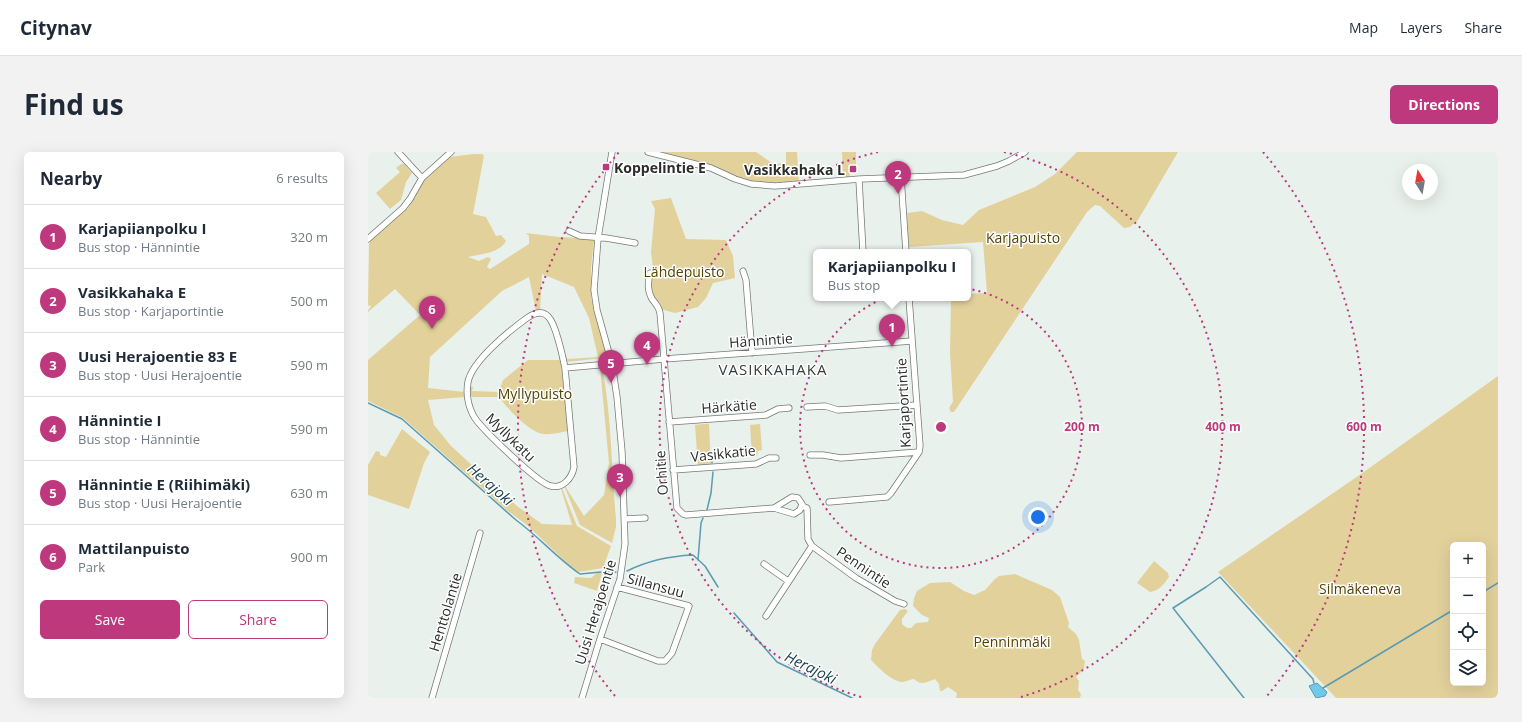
<!DOCTYPE html>
<html lang="en">
<head>
<meta charset="utf-8">
<style>
  :root { --surface:#fff; --page:#f2f2f3; --text:#1f2937; --muted:#747a83; --line:#e0e1e3; --accent:#bd387c }
  body { margin:0; font-family:"Open Sans",sans-serif; background:var(--page); color:var(--text) }
  .controls { position:absolute; right:12px; bottom:12px; display:grid; overflow:hidden; border-radius:6px; box-shadow:0 4px 16px #0002 }
  .controls button { width:36px; height:36px; display:grid; place-items:center; padding:0; border:0; border-bottom:1px solid var(--line); background:var(--surface); color:var(--text); font:20px sans-serif }
  .compass { position:absolute; left:1034px; top:12px; width:36px; height:36px; border-radius:50%; background:var(--surface); box-shadow:0 4px 16px #0002; rotate:349deg }
  .you { position:absolute; left:670px; top:365px; width:14px; height:14px; margin:-10px; border:3px solid #fff; border-radius:50%; background:#1a73e8; box-shadow:0 0 0 6px #1a73e833 }
  .badge { display:grid; place-items:center; width:26px; height:26px; border-radius:50%; background:var(--accent); color:#fff; font-size:13px; font-weight:700 }
  .pin { position:absolute; translate:-50% -33px; filter:drop-shadow(0 1px 2px #0008) }
  .pin::after { content:''; position:absolute; top:21px; width:14px; height:12px; background:inherit; clip-path:polygon(0 0,100% 0,50% 100%) }
  .popup { position:absolute; left:445px; top:97px; width:158px; height:52px; box-sizing:border-box; display:grid; place-content:center; border-radius:6px; background:var(--surface); filter:drop-shadow(0 1px 3px #0005); font-size:13px; white-space:nowrap; color:var(--muted) }
  .popup b { font-size:15px; color:var(--text) }
  .popup::after { content:''; position:absolute; left:50%; top:100%; margin-left:-8px; border:8px solid transparent; border-top-color:var(--surface) }
  .list { margin:0; padding:0; list-style:none }
  h2 { display:flex; justify-content:space-between; align-items:center; height:52px; margin:0; padding:0 16px; font-size:17px }
  h2 small { font-size:13px; font-weight:400; color:var(--muted) }
  .list li { display:grid; grid-template-columns:26px 1fr auto; gap:12px; align-items:center; box-sizing:border-box; height:64px; padding:0 16px; border-top:1px solid var(--line) }
  .list b { display:block; font-size:15px; white-space:nowrap }
  .list p { margin:0; font-size:13px; white-space:nowrap; color:var(--muted) }
  .list em { font-size:13px; font-style:normal; color:var(--muted) }
  .actions { display:flex; gap:8px; padding:12px 16px }
  .actions a { flex:1; padding:9px 0; border:1px solid var(--accent); border-radius:6px; text-align:center; font-size:14px; color:var(--accent) }
  .actions .main { background:var(--accent); color:#fff }
  .icon { flex:none; width:22px; height:22px; fill:none; stroke:currentColor; stroke-width:2; stroke-linecap:round; stroke-linejoin:round }
  .map { position:relative; flex:none; width:1130px; height:546px; overflow:hidden; border-radius:6px }
  header { display:flex; align-items:center; gap:24px; box-sizing:border-box; height:56px; padding:0 20px; background:var(--surface); border-bottom:1px solid var(--line) }
  header strong { font-size:19px }
  nav { display:flex; gap:22px; margin-inline-start:auto; font-size:14px }
  .intro { display:flex; align-items:center; justify-content:space-between; box-sizing:border-box; height:96px; padding:0 24px }
  h1 { margin:0; font-size:28px }
  .button { padding:10px 18px; border-radius:6px; background:var(--accent); color:#fff; font-size:14px; font-weight:700 }
  main { display:flex; gap:24px; padding:0 24px }
  aside { flex:1; background:var(--surface); border-radius:6px; box-shadow:0 4px 16px #0002 }
  .map>svg:first-child { display:block }
  .green { fill:#e3d19c; fill-rule:evenodd }
  .water { fill:#70c9e9; stroke:#5b9ab0 }
  .lines { fill:none; stroke-linecap:round; stroke-linejoin:round }
  .stream { stroke:#5b9ab0; stroke-width:1.5 }
  .street-casing { stroke:#737a76; stroke-width:7 }
  .street { stroke:#fff; stroke-width:5.5 }
  .ring { fill:none; stroke:#bd387c; stroke-width:2; stroke-dasharray:2 4 }
  .poi-dot { fill:#bd387c; stroke:#fff; stroke-width:1.5 }
  .labels { text-anchor:middle; dominant-baseline:central; stroke-width:3; stroke-linejoin:round; paint-order:stroke }
  .poi-label { font-size:14px; font-weight:bold; fill:#2a2d2b; stroke:#fff; text-anchor:start }
  .park-label { font-size:14px; fill:#524205; stroke:#fff }
  .street-label { font-size:14px; fill:#2a2d2b; stroke:#fff }
  .neighbourhood-label { font-size:15px; letter-spacing:1px; fill:#373d39; stroke:#fff }
  .water-label { font-size:15px; font-style:italic; fill:#1a4250; stroke:#fff }
  .centre { fill:#bd387c; stroke:#fff; stroke-width:2 }
  .ring-label { font-size:12px; text-anchor:middle; font-weight:bold; fill:#bd387c; stroke:#fff; stroke-width:3; stroke-linejoin:round; paint-order:stroke }
</style>
</head>
<body>
<header>
<strong>Citynav</strong>
<nav><a>Map</a><a>Layers</a><a>Share</a></nav>
</header>
<div class="intro"><h1>Find us</h1><a class="button">Directions</a></div>
<main>
<aside>
<h2>Nearby<small>6 results</small></h2>
<ul class="list">
<li><span class="badge">1</span><div><b>Karjapiianpolku I</b><p>Bus stop · Hännintie</p></div><em>320 m</em></li>
<li><span class="badge">2</span><div><b>Vasikkahaka E</b><p>Bus stop · Karjaportintie</p></div><em>500 m</em></li>
<li><span class="badge">3</span><div><b>Uusi Herajoentie 83 E</b><p>Bus stop · Uusi Herajoentie</p></div><em>590 m</em></li>
<li><span class="badge">4</span><div><b>Hännintie I</b><p>Bus stop · Hännintie</p></div><em>590 m</em></li>
<li><span class="badge">5</span><div><b>Hännintie E (Riihimäki)</b><p>Bus stop · Uusi Herajoentie</p></div><em>630 m</em></li>
<li><span class="badge">6</span><div><b>Mattilanpuisto</b><p>Park</p></div><em>900 m</em></li>
</ul>
<div class="actions"><a class="main">Save</a><a>Share</a></div>
</aside>
<div class="map">
<svg width="1130" height="546" viewBox="0 0 1130 546">
  <rect width="100%" height="100%" fill="#e9f1ec"/>
  <path class="green" d="M 290,0 L 388,0 L 404,11 L 418,12 L 418,0 L 429,0 L 431,30 L 390,31 L 373,27 L 325,8 Z
    M 474,0 L 488,0 L 488,14 L 483,17 L 481,27 L 477,27 L 475,24 Z
    M 709,0 L 810,0 L 770,68 L 762,75 L 756,76 L 732,54 L 727,53 L 719,60 L 586,260 L 583,260 C 580,256 582,254 585,250 L 582,201 L 583,146 L 600,146 L 600,142 L 619,141 L 615,90 L 541,95 L 539,61 L 554,59 L 574,68 L 595,73 L 611,58 L 667,35 L 687,22 Z
    M 106,2 L 114,2 L 116,4 L 105,62 L 118,65 L 128,84 L 133,83 L 138,89 C 131,102 111,102 100,105 L 111,109 L 120,105 L 123,107 L 119,115 L 122,117 L 161,92 L 161,84 L 158,81 L 191,85 L 212,86 L 226,88 L 223,116 L 223,145 L 239,205 L 236,206 L 198,210 L 197,199 L 199,207 L 230,205 L 221,166 L 206,135 L 174,122 L 172,159 L 168,159 L 161,125 L 134,139 L 62,205 L 60,236 L 97,240 L 97,245 L 60,248 L 66,273 L 83,294 L 149,354 L 174,372 L 204,373 L 193,337 L 194,336 L 209,374 L 243,394 L 235,416 L 211,420 L 201,413 L 160,374 L 140,359 L 35,266 L 0,249 L 0,208 L 52,163 L 27,137 L 0,160 L 0,158 L 3,155 L 2,153 L 0,154 L 1,92 L 3,87 L 40,56 L 55,30 L 81,5 Z
    M 33,12 L 36,12 L 44,21 L 38,30 L 33,48 L 22,57 L 8,41 L 32,20 L 28,16 Z
    M 303,46 L 318,87 L 358,88 L 365,104 L 367,126 L 345,131 L 338,146 L 330,155 L 307,161 L 292,157 L 285,147 L 280,130 L 285,116 L 283,100 L 287,57 L 283,49 Z
    M 192,203 L 201,279 C 193,280 184,283 176,282 C 162,281 139,256 131,245 L 102,245 L 102,241 L 101,240 L 101,234 L 105,235 L 104,239 L 131,240 L 135,228 L 160,208 L 191,208 L 191,204 Z
    M 232,215 L 234,215 C 244,265 243,316 248,367 L 248,375 L 244,391 L 212,373 L 197,336 L 197,334 L 216,364 L 236,343 L 241,311 Z
    M 1130,224 L 1130,546 L 968,546 L 850,420 L 993,322 ZM 1085,393 L 1115,393 L 1115,531 L 1085,531 Z
    M 335,272 L 341,272 L 343,314 L 330,315 L 327,273 Z
    M 392,272 L 394,298 L 390,299 L 389,304 L 384,305 L 382,273 Z
    M 34,277 L 62,300 L 56,311 L 41,357 L 0,343 L 0,313 L 8,299 L 12,300 L 12,303 L 18,305 Z
    M 786,409 L 800,421 L 801,425 C 796,432 791,439 782,440 L 769,431 Z
    M 230,420 L 234,421 L 229,439 L 206,431 L 207,425 L 223,426 Z
    M 647,422 L 684,438 L 692,445 L 701,471 L 700,475 L 708,482 L 711,488 L 714,507 L 717,509 L 716,517 L 708,525 L 711,529 L 710,538 L 713,542 L 712,546 L 588,546 L 589,541 L 580,535 L 574,539 L 572,539 L 571,532 L 567,527 C 560,530 553,534 546,527 C 543,527 538,530 534,530 C 523,529 511,516 503,508 L 504,498 L 507,492 L 532,458 L 537,457 L 540,459 L 534,467 L 534,472 L 539,476 L 543,476 L 548,471 L 560,470 L 561,466 L 554,463 L 545,454 L 546,446 L 549,439 L 562,431 L 582,430 L 596,439 L 606,443 L 617,438 L 627,427 L 631,424 Z"/>
  <path class="water" d="M 949,531 L 959,540 L 957,544 L 948,546 L 941,534 Z"/>
  <g class="lines">
    <path class="stream" d="M 0,251 L 34,267 L 148,368 C 171,385 189,406 212,422 L 233,420
      M 344,310 L 344,311
      M 339,358 L 343,341 L 345,320
      M 330,408 L 333,371 L 335,366
      M 259,419 C 279,409 303,404 325,403 L 337,414 L 350,435
      M 239,420 L 248,420
      M 1115,440 L 1130,431
      M 366,461 L 409,510 L 484,546
      M 955,536 L 1085,458
      M 876,546 L 805,456 L 838,435 L 852,425 L 945,527 L 946,531"/>
    <defs>
      <path id="street" d="M 30,0 L 54,26
        M 280,0 L 343,16 L 367,27 L 383,32 L 407,34 L 492,27 L 596,23 L 629,14 L 641,9 L 657,0
        M 533,25 L 538,100
        M 491,28 L 495,100
        M 201,79 L 212,84 L 238,86 L 267,91
        M 0,87 L 35,56 L 42,47 L 54,26 L 83,0
        M 375,119 L 378,128 L 384,201
        M 282,121 C 280,130 279,138 284,147 C 288,152 291,155 292,161 L 309,356 L 315,362 L 318,363 L 406,356 L 426,362 L 432,358 L 434,352 L 430,346 L 424,345 L 406,356
        M 197,216 L 206,315 C 204,326 195,337 183,334 C 171,332 111,275 105,263 C 100,253 98,241 100,230 C 104,209 141,179 159,166 C 179,152 185,169 190,187 C 193,197 195,206 197,216 L 296,207 L 544,189
        M 439,255 L 457,254 L 470,258 L 549,253
        M 301,270 L 398,263 L 410,257 L 421,256
        M 442,303 L 455,303 L 473,306 L 551,300
        M 305,318 L 388,312 L 401,306 L 408,306
        M 461,350 L 519,345 L 523,341 L 551,300 L 552,294 L 541,146
        M 434,354 L 439,356 L 440,387 L 444,394 L 488,426 L 527,449 L 536,452
        M 257,367 L 277,366
        M 396,412 L 420,429
        M 398,464 L 444,394
        M 232,487 L 290,509 L 297,509 L 304,501 L 321,454 L 249,435
        M 64,546 L 112,381
        M 214,546 L 232,487 L 252,427 L 257,392 L 254,300 L 249,245 L 244,212 L 229,158 L 226,138 L 230,86 L 244,0"/>
    </defs>
    <use href="#street" class="street-casing"/>
    <use href="#street" class="street"/>
  </g>
  <g class="ring">
    <circle cx="573" cy="275" r="141"/>
    <path d="M493 545A282 282 0 0 1 510 0M636 0A282 282 0 0 1 653 545"/>
    <path d="M247 544A423 423 0 0 1 251 0M895 0A423 423 0 0 1 899 544"/>
  </g>
  <g class="poi-dot">
    <rect x="234" y="11" width="8" height="8" rx="2"/>
    <rect x="481" y="13" width="8" height="8" rx="2"/>
  </g>
  <g class="labels">
    <g class="poi-label">
      <text x="246" y="15">Koppelintie E</text>
      <text x="477" y="17" text-anchor="end">Vasikkahaka L</text>
    </g>
    <g class="park-label">
      <text x="655" y="85">Karjapuisto</text>
      <text x="316" y="119">Lähdepuisto</text>
      <text x="167" y="241">Myllypuisto</text>
      <text x="992" y="436">Silmäkeneva</text>
      <text x="644" y="489">Penninmäki</text>
    </g>
    <g class="street-label">
      <text transform="translate(393 188) rotate(-4)">Hännintie</text>
      <text transform="translate(535 251) rotate(-93)">Karjaportintie</text>
      <text transform="translate(361 254) rotate(-4)">Härkätie</text>
      <text transform="translate(143 285) rotate(44)">Myllykatu</text>
      <text transform="translate(355 301) rotate(-6)">Vasikkatie</text>
      <text transform="translate(293 321) rotate(-94)">Orhitie</text>
      <text transform="translate(496 415) rotate(34)">Pennintie</text>
      <text transform="translate(288 433) rotate(15)">Sillansuu</text>
      <text transform="translate(77 460) rotate(-73)">Henttolantie</text>
      <text transform="translate(227 460) rotate(-73)">Uusi Herajoentie</text>
    </g>
    <g class="neighbourhood-label">
      <text x="405" y="217">VASIKKAHAKA</text>
    </g>
    <g class="water-label">
      <text transform="translate(123 332) rotate(41)">Herajoki</text>
      <text transform="translate(443 515) rotate(26)">Herajoki</text>
    </g>
  </g>
  <circle cx="573" cy="275" r="6" class="centre"/>
  <g class="ring-label">
    <text x="714" y="279">200 m</text>
    <text x="855" y="279">400 m</text>
    <text x="996" y="279">600 m</text>
  </g>
</svg>
<div class="controls">
<button>+</button>
<button>−</button>
<button><svg class="icon" aria-label="locate" viewBox="0 0 24 24"><circle cx="12" cy="12" r="6"/><path d="M12 2v4M12 18v4M2 12h4M18 12h4"/></svg></button>
<button><svg class="icon" aria-label="layers" viewBox="0 0 24 24"><path d="M12 4l9 5-9 5-9-5zM3 14l9 5 9-5"/></svg></button>
</div>
<svg class="compass" viewBox="-18 -18 36 36"><path d="M0-13l5 13h-10z" fill="#e53935"/><path d="M0 13l5-13h-10z" fill="#747a83"/></svg>
<div class="you"></div>
<div class="pin badge" style="left:524px;top:195px">1</div>
<div class="popup"><b>Karjapiianpolku I</b>Bus stop</div>
<div class="pin badge" style="left:530px;top:42px">2</div>
<div class="pin badge" style="left:252px;top:345px">3</div>
<div class="pin badge" style="left:279px;top:213px">4</div>
<div class="pin badge" style="left:243px;top:231px">5</div>
<div class="pin badge" style="left:64px;top:177px">6</div>
</div>
</main>
</body>
</html>
